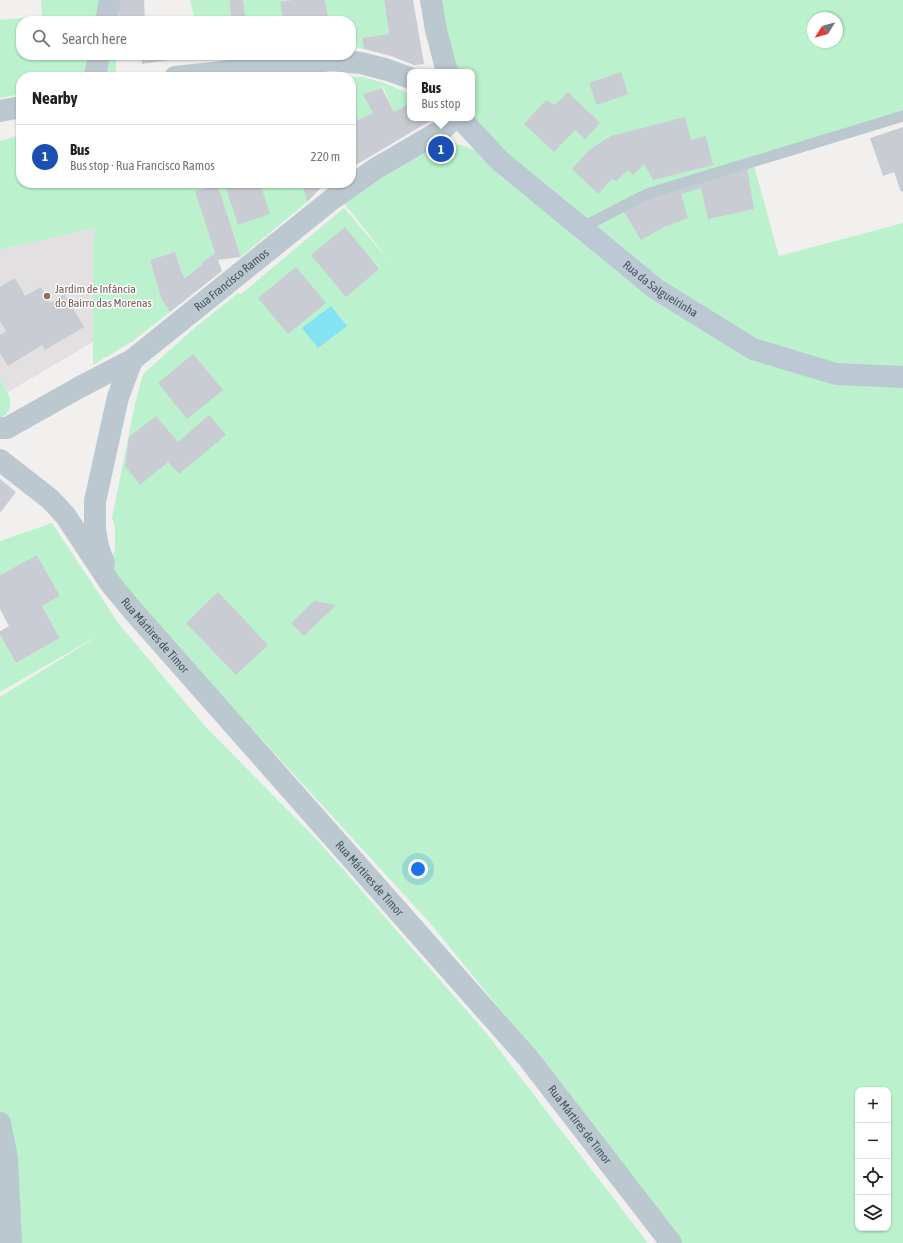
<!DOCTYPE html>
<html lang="en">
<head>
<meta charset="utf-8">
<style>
  :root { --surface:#fff; --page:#f2f2f2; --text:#202124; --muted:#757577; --line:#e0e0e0; --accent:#0f766e }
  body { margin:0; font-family:"Asap Condensed",sans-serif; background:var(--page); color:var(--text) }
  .controls { position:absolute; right:12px; bottom:12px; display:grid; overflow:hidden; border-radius:8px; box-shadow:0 1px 3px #0004 }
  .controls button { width:36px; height:36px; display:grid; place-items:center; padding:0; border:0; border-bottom:1px solid var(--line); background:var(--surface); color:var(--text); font:20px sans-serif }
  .compass { position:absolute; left:807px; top:12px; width:36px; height:36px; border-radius:50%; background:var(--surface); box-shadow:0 1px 3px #0004; rotate:233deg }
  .you { position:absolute; left:418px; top:869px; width:14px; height:14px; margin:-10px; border:3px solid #fff; border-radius:50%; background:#1a73e8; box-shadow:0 0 0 6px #1a73e833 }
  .badge { display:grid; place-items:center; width:26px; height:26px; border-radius:50%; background:var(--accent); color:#fff; font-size:13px; font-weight:700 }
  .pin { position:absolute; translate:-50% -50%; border:2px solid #fff; box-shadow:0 1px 4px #0006 }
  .popup { position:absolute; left:407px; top:69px; width:68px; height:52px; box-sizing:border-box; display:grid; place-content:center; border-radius:8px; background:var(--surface); filter:drop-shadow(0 1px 3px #0005); font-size:13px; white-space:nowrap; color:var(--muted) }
  .popup b { font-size:15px; color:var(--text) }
  .popup::after { content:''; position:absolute; left:50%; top:100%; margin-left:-8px; border:8px solid transparent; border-top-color:var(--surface) }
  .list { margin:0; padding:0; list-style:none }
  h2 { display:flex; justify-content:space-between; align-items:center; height:52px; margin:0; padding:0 16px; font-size:17px }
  h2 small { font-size:13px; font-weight:400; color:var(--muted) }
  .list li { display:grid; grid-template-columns:26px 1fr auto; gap:12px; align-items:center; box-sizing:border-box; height:64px; padding:0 16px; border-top:1px solid var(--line) }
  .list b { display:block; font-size:15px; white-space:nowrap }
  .list p { margin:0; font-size:13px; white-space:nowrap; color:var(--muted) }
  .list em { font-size:13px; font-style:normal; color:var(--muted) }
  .icon { flex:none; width:22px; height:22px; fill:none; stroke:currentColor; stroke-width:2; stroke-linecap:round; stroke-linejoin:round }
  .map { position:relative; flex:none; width:903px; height:1243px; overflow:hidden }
  .search { position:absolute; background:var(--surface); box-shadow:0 1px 3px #0004; left:16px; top:16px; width:340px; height:44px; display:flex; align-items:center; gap:10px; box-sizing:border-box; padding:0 14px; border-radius:16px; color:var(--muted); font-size:15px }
  .panel { position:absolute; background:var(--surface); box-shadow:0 1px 3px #0004; left:16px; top:72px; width:340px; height:116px; border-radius:16px }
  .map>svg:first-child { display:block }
  .education { fill:#e3e0e1 }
  .green { fill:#bbf2cd; fill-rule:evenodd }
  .water { fill:#85e2f2 }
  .building { fill:#c9ccd2 }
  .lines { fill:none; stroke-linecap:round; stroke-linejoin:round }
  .lane { stroke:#bcc8cf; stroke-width:11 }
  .street { stroke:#bcc8cf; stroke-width:22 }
  .secondary { stroke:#bcc9d4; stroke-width:22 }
  .education-dot { fill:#8d6e63; stroke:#fff; stroke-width:1.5 }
  .labels { text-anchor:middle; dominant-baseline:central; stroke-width:3; stroke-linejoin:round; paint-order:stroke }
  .street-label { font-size:12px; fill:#46545e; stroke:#fff }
  .education-label { font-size:12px; fill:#785e54; stroke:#fff; text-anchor:start }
</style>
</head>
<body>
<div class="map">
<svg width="903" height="1243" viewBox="0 0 903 1243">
  <rect width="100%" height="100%" fill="#f2efef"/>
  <path class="education" d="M 95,228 L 93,250 L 93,342 L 8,392 L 0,378 L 0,250 Z"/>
  <path class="green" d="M 41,0 L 118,0 L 117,21 L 21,21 L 21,55 L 116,55 L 116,75 L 108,77 L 21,77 L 21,94 L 0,98 L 0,20 L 42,16 Z
    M 190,0 L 229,0 L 232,21 L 195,21 Z
    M 243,0 L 292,0 L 281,2 L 284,21 L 246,21 Z
    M 325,0 L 384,0 L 389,34 L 363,38 L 364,49 L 351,46 L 351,21 L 341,21 L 340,19 L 329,21 Z
    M 437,0 L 903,0 L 903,116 L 753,162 L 779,256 L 903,223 L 903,1243 L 674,1243 L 513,1025 L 430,923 L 147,614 L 114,573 L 112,556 L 115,550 L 115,527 L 112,518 L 135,404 L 143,374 L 191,331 L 238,293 L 241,294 L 344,208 L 393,265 L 343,202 L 352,195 L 428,151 L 459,144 L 498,159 L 472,118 L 472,72 L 452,72 ZM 813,18 L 837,18 L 837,42 L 813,42 ZM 858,1090 L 888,1090 L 888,1228 L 858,1228 Z
    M 326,76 L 363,77 L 384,83 L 410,94 L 410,103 L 394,112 L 383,87 L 364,94 L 373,113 L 358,120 L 351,102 L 351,77 L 327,77 Z
    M 21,135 L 21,183 L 208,183 L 209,187 L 196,191 L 215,253 L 201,263 L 202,265 L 185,278 L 182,273 L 175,252 L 150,260 L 161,298 L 170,312 L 133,341 L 93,365 L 93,250 L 95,228 L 0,250 L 0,141 Z
    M 217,183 L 302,183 L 307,202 L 241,257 Z
    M 0,378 C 8,393 19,407 0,419 Z
    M 52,523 L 119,624 L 205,726 L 320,843 L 487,1034 L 648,1243 L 11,1243 L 0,1123 L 0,697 L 101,634 L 0,692 L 0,635 L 16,663 L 60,638 L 42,606 L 60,596 L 37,555 L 0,575 L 0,541 Z"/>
  <path class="water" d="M 331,306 L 347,326 L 318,348 L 302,328 Z"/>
  <path class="building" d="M 119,0 L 144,0 L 145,21 L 119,21 Z
    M 229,0 L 243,0 L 246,21 L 232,21 Z
    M 292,0 L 325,0 L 329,21 L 284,21 L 280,2 Z
    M 384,0 L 413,0 L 424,64 L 414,65 L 391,56 L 364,49 L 362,38 L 389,34 Z
    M 141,55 L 197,55 L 197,56 L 142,64 Z
    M 621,72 L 628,94 L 597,105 L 589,83 Z
    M 382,88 L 394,112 L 410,103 L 410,118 L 435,118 L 351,168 L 351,102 L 358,120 L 373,113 L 363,94 Z
    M 568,92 L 600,123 L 585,139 L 575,130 L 554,152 L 524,124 L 546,100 L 555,105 Z
    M 685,117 L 691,140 L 706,136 L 713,165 L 653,180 L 644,164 L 633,175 L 628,170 L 616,181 L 612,179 L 598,194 L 572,169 L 589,150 L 611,136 Z
    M 903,127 L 903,191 L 901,192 L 894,172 L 883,176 L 870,138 Z
    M 747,168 L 754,209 L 708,219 L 701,188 L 681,194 L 688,218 L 664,227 L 641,240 L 624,212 L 651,197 Z
    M 208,183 L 217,183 L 241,257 L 218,260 L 222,271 L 170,312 L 161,298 L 150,260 L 175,252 L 182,273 L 185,278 L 202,265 L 201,263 L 215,253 L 195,191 L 209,187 Z
    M 224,183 L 260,183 L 270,214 L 238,225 Z
    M 302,183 L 318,183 L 320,189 L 307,202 Z
    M 345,227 L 379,269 L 346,297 L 311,255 Z
    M 296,267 L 326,303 L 288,334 L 258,298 Z
    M 15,278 L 25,296 L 41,287 L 50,303 L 64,294 L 84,327 L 45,350 L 42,345 L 8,366 L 0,353 L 0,335 L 6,331 L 0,321 L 0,287 Z
    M 193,354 L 223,390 L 187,419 L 158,383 Z
    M 209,415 L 226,435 L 179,474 L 168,462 L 140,485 L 125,466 L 129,437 L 156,416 L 178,442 Z
    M 0,479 L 16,492 L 0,513 Z
    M 37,555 L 60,596 L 42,606 L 60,638 L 16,663 L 0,635 L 0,631 L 9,626 L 0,609 L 0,575 Z
    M 218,592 L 268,645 L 236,675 L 186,623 Z
    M 314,601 L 336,605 L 304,636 L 291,623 Z"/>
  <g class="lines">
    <path class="lane" d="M 581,228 L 647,194 L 903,116"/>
    <g class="street">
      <path d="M 431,0 L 436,30 L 447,72"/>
      <path d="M 106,21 L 110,0"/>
      <path d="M 95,77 L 99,55"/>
      <path d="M 175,77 L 332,60 L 361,63 L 388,70 L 410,78"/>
      <path d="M 0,111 L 21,107"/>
      <path id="s1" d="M 0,428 L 7,428 L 80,387 L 132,360 L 331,200 L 375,169 L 442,130 L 454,118"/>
      <path id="s2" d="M 0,460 L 50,499 L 65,515 L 110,583 L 134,612 L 528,1058 L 671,1243"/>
      <path d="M 104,563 L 98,547 L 95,530 L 95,501 L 118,397 L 132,360"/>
      <path d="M 0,1123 L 7,1158 L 11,1243"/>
    </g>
    <path class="secondary" id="s3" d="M 460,118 L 499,160 L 656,289 L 753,349 L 836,374 L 903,377"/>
  </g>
  <circle class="education-dot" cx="47" cy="296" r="4"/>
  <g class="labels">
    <g class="street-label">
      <text stroke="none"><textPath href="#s1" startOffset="277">Rua Francisco Ramos</textPath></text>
      <text stroke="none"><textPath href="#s3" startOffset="264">Rua da Salgueirinha</textPath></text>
      <text stroke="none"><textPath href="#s2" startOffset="236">Rua Mártires de Timor</textPath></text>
      <text stroke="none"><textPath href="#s2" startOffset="560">Rua Mártires de Timor</textPath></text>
      <text stroke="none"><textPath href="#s2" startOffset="884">Rua Mártires de Timor</textPath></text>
    </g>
    <g class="education-label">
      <text x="55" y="289">Jardim de Infância<tspan x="55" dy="14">do Bairro das Morenas</tspan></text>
    </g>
  </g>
</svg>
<div class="controls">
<button>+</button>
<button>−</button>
<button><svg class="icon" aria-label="locate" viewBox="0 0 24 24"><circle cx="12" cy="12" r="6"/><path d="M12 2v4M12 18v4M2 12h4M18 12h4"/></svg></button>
<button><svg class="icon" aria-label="layers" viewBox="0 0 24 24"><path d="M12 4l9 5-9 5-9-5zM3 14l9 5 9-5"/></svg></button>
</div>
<svg class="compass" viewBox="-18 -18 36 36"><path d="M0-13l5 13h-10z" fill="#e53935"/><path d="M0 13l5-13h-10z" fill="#757577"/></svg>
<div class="you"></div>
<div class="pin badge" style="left:441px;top:149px;background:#1a4fb4">1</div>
<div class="popup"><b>Bus</b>Bus stop</div>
<div class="search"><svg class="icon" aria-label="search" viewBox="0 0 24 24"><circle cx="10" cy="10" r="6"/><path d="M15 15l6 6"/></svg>Search here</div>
<section class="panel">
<h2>Nearby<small></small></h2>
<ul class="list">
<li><span class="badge" style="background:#1a4fb4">1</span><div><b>Bus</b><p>Bus stop · Rua Francisco Ramos</p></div><em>220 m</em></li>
</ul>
</section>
</div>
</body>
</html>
